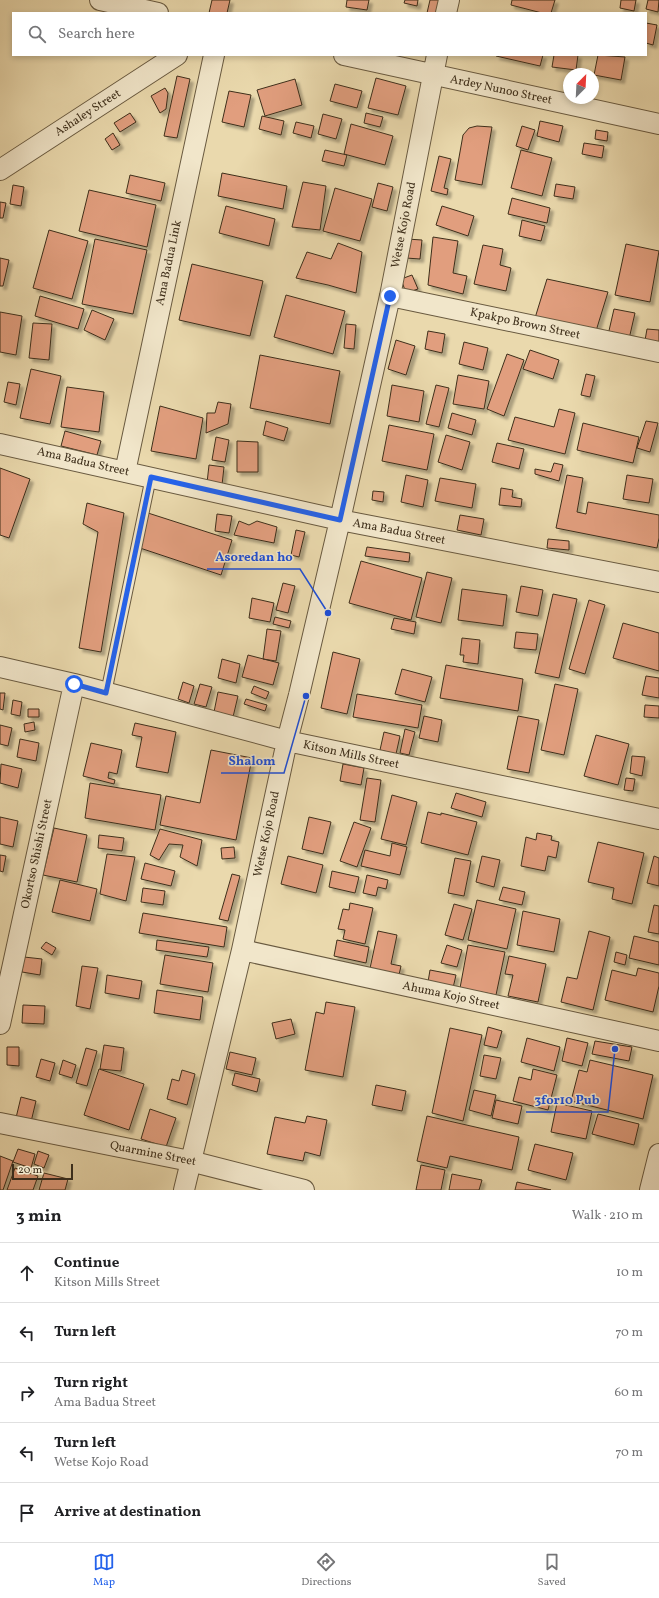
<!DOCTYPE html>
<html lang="en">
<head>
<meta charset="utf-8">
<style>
  :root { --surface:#fff; --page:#f6f6f6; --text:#202124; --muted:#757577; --line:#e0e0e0; --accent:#2563eb }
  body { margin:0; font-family:Vollkorn,serif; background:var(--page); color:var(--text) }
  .compass { position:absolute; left:563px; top:68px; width:36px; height:36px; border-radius:50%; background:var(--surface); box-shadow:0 2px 6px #0003; rotate:24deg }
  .scale { position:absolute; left:12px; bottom:10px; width:61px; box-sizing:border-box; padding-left:4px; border:2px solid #3e2f1b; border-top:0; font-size:11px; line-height:14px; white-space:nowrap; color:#3e2f1b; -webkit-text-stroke:3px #f1e6ca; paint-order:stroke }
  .stop { position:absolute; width:12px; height:12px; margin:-9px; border:3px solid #2563eb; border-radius:50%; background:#fff }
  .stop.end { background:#2563eb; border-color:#fff; box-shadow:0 1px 4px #0008 }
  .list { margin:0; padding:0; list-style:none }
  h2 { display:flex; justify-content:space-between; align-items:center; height:52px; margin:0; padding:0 16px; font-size:17px }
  h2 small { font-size:13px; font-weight:400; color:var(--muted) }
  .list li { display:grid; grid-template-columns:26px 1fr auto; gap:12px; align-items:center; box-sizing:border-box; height:60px; padding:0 16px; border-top:1px solid var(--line) }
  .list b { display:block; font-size:15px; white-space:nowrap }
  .list p { margin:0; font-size:13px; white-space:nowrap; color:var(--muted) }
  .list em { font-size:13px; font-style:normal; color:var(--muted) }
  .icon { flex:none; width:22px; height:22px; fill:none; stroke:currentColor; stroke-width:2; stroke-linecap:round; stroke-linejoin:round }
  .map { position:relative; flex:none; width:659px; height:1190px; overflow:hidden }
  .search { position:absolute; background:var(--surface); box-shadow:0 2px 6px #0003; left:12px; right:12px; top:12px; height:44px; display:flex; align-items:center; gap:10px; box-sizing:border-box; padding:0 14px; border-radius:0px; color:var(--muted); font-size:15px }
  .sheet { height:352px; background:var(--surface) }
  nav { display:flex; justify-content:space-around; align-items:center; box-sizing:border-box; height:56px; border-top:1px solid var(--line); background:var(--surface); font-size:11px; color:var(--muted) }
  nav a { display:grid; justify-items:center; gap:2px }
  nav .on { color:var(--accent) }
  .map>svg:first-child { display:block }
  .building { fill:#e19e7e; stroke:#3e2f1b; filter:url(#shadow) }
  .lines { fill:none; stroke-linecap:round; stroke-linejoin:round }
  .service-casing { stroke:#695a40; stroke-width:12 }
  .minor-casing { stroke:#695a40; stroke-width:22 }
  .service { stroke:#f1e6ca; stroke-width:10 }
  .minor { stroke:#f1e6ca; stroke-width:20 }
  .route { stroke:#2563eb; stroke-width:5 }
  .labels { text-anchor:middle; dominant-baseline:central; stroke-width:3; stroke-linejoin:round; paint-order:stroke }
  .street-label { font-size:12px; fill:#3e2f1b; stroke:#f1e6ca }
  .leader { fill:none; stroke:#1d4ed8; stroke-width:1.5 }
  .callout-dot { fill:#1d4ed8; stroke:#f1e6ca; stroke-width:1.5 }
  .callout-label { font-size:13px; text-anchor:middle; font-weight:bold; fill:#1d4ed8; stroke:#f1e6ca; stroke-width:3; stroke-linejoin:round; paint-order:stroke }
</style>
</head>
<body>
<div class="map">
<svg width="659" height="1190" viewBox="0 0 659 1190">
  <defs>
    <filter id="shadow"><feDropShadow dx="3.5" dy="3.5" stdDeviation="1" flood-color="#0004"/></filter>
  </defs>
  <rect width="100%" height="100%" fill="#ead9ad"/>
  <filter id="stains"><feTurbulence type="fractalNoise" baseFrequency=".005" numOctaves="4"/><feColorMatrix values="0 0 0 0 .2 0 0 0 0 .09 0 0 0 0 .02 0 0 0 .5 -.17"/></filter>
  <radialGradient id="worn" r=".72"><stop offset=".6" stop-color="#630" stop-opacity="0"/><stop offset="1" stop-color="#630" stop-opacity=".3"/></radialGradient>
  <path class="building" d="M 212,0 L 230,0 L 227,13 L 209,13 Z
    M 347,0 L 369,0 L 367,10 L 346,7 Z
    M 405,0 L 418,0 L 417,6 L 404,3 Z
    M 430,0 L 446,0 L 443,13 L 427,13 Z
    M 512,0 L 555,0 L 551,13 L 542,13 L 511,5 Z
    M 621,0 L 636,0 L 634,11 L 620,8 Z
    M 648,0 L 659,0 L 658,12 L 646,9 Z
    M 646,23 L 657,25 L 653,45 L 646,43 Z
    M 496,55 L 543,55 L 540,66 L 496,56 Z
    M 554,55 L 578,55 L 576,70 L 552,67 Z
    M 598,55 L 625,57 L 621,80 L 594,75 Z
    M 177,76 L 190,79 L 177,138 L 164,136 Z
    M 376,78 L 406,86 L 398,115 L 368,108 Z
    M 295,79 L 302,105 L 265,116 L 257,90 Z
    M 335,84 L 362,91 L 357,108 L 330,101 Z
    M 165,88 L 168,93 L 166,109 L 160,113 L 151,96 Z
    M 229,91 L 251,95 L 244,127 L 222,122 Z
    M 130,113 L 136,122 L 120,132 L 114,123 Z
    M 366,113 L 383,117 L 380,127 L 364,123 Z
    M 323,114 L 342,119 L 336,139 L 318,134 Z
    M 262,116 L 284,121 L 281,135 L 259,129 Z
    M 540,121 L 563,126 L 559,142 L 537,136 Z
    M 296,122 L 314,126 L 311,138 L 293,133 Z
    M 351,124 L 393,136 L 385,165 L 344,154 Z
    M 477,126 L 492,127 L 482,185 L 455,180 L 463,135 L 469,128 Z
    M 522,126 L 535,130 L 528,150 L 516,146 Z
    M 596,130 L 608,132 L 607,141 L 595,139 Z
    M 113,133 L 120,145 L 112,150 L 105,139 Z
    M 584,143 L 604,146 L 602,158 L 582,154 Z
    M 325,150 L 347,155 L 344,166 L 322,161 Z
    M 521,150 L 552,158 L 542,196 L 511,188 Z
    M 439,156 L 451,159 L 444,188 L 448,189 L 447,195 L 431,191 Z
    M 222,173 L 287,186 L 283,209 L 218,196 Z
    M 130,175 L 165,183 L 161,201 L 126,193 Z
    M 303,182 L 326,186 L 320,230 L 292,227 Z
    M 378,183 L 393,187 L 387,211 L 372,207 Z
    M 556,184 L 575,187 L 573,199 L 554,196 Z
    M 13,185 L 24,187 L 21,206 L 10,204 Z
    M 335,188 L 372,199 L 360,241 L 323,231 Z
    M 89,190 L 156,205 L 147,247 L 79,231 Z
    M 512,198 L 550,208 L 547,223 L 508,214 Z
    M 0,202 L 6,203 L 3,218 L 0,218 Z
    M 226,206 L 275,219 L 269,246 L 219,233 Z
    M 442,206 L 474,216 L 468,236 L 436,225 Z
    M 522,220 L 545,226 L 541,241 L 519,236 Z
    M 49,230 L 88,241 L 72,299 L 33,288 Z
    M 433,237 L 458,241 L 453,273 L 467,276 L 463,294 L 428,285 Z
    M 95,239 L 147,250 L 133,314 L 82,304 Z
    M 407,239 L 422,240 L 420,259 L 406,258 Z
    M 338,243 L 362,252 L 356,293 L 328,285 L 296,278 L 307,252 L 331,259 Z
    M 626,244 L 659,251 L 650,302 L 615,295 Z
    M 483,245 L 503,249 L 500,265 L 511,268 L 506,291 L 474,284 Z
    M 0,258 L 9,260 L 3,286 L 0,286 Z
    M 192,264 L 263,281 L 250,336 L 179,320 Z
    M 412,275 L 418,289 L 406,293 L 401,279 Z
    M 547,279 L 608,292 L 596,331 L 535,318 Z
    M 286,295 L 345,311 L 333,354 L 274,337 Z
    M 40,296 L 84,309 L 78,329 L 35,316 Z
    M 614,309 L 635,313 L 629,339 L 608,335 Z
    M 92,310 L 114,319 L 105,340 L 84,330 Z
    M 0,312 L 22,316 L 16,355 L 0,352 Z
    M 33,323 L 52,324 L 49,360 L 29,358 Z
    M 346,324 L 356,325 L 354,349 L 344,348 Z
    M 647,329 L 659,330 L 659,348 L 644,346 Z
    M 428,331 L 445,334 L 442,353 L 425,349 Z
    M 396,340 L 415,346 L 406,375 L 388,369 Z
    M 464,342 L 488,348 L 483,370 L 459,364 Z
    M 530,350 L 559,360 L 553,379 L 523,369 Z
    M 507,354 L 524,360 L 504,416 L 487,409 Z
    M 260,355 L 340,371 L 330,424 L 250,408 Z
    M 31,369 L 61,376 L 50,424 L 20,418 Z
    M 586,374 L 595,376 L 590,397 L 581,395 Z
    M 458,375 L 489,381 L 484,409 L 453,404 Z
    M 8,382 L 20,384 L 16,405 L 4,402 Z
    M 392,385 L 424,391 L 419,422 L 387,416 Z
    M 436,385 L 449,388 L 439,427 L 426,424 Z
    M 67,387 L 104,392 L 99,432 L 61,427 Z
    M 218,402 L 231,404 L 228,424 L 206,433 L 207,413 L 215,413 Z
    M 160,406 L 203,418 L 196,459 L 151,451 Z
    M 559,409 L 575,413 L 565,454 L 508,440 L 515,417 L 554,427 Z
    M 452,413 L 476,420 L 472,435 L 448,428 Z
    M 266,421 L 288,428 L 284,441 L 263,435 Z
    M 646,421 L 658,423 L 650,452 L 637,448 Z
    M 583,423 L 639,437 L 633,463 L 577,450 Z
    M 389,425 L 434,434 L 427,470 L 382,461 Z
    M 65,431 L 101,441 L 97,455 L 61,446 Z
    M 446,435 L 470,442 L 462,470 L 438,462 Z
    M 216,437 L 229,440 L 225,462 L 212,460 Z
    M 237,441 L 258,442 L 258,472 L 237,472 Z
    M 497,443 L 524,449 L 519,469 L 492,462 Z
    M 554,463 L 563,465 L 559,481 L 535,474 L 535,469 L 551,472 Z
    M 209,465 L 224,467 L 222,485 L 207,483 Z
    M 0,468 L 30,479 L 9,538 L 0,535 Z
    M 406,475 L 428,480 L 423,507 L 401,502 Z
    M 567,475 L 583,478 L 577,512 L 586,514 L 588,502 L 659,515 L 659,538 L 657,548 L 556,528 Z
    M 627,475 L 653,479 L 649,503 L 623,499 Z
    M 440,478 L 476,484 L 472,508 L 435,501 Z
    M 501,488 L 513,490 L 512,497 L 522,499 L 521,507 L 499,505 Z
    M 373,491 L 384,492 L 383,502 L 372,500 Z
    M 87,503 L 124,513 L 101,652 L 79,648 L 98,532 L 83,524 Z
    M 148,513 L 232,540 L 221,575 L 137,547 Z
    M 217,514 L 232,516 L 229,533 L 215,531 Z
    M 460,515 L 484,519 L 481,535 L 457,530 Z
    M 239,521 L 249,525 L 257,521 L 277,527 L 274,543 L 234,535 Z
    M 296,530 L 305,532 L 299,557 L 291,555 Z
    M 548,539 L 569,541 L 569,550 L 547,548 Z
    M 367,547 L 410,553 L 409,562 L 365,556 Z
    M 361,561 L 422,578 L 411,620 L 349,603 Z
    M 427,572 L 452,578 L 441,623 L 416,617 Z
    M 283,583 L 295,586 L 288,613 L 276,610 Z
    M 521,586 L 543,590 L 538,616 L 516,612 Z
    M 462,589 L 507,595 L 503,626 L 458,620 Z
    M 553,594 L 577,599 L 559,678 L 535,673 Z
    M 252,598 L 274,603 L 270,622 L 249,618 Z
    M 589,600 L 605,605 L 585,674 L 569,669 Z
    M 275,617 L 291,621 L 289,628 L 273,624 Z
    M 394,618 L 416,622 L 414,634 L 391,629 Z
    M 623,623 L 659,633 L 659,671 L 613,658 Z
    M 267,629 L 281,631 L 276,661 L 263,659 Z
    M 516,632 L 538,634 L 536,650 L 514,648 Z
    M 462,638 L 480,640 L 478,664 L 463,662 L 464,655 L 460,655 Z
    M 333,652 L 360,659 L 347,714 L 321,708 Z
    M 248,655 L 279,663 L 273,685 L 242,677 Z
    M 222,659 L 240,664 L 236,683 L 218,678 Z
    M 446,665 L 523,679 L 518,711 L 440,698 Z
    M 402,669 L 432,677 L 425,702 L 395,694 Z
    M 646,676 L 659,678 L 659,698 L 642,695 Z
    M 183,682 L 194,686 L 189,703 L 178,699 Z
    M 200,684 L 212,687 L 206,707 L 194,704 Z
    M 555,684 L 578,689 L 564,755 L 541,750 Z
    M 254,686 L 269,692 L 266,699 L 251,693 Z
    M 218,692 L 238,696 L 233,717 L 214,712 Z
    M 0,693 L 5,693 L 3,710 L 0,709 Z
    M 357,694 L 422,705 L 418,728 L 353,717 Z
    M 246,699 L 267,705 L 265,711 L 244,704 Z
    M 13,700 L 22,702 L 20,716 L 11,714 Z
    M 645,705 L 659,706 L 659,718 L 644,717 Z
    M 28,709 L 39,709 L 39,717 L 28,717 Z
    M 424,716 L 442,720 L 438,742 L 419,738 Z
    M 518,716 L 539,720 L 529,773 L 507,769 Z
    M 34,722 L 35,730 L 25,732 L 24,724 Z
    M 135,723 L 176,732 L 168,773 L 136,767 L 142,737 L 132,735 Z
    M 0,725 L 12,728 L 8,746 L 0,744 Z
    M 405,729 L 415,732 L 409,755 L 400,753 Z
    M 384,732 L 400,736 L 396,754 L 380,750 Z
    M 596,735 L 629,744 L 618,785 L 584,776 Z
    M 20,739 L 39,743 L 36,761 L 17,757 Z
    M 91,743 L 122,750 L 117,774 L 109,772 L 108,778 L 115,780 L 114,784 L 83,776 Z
    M 211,750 L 252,758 L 236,840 L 160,825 L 166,796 L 200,803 Z
    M 632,756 L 645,757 L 642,776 L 630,773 Z
    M 1,764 L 22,769 L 18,788 L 0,783 Z
    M 343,764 L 364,768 L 361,785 L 340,781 Z
    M 367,778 L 381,780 L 375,822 L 360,820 Z
    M 626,778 L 635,779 L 633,791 L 624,790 Z
    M 90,783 L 161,795 L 155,830 L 85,818 Z
    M 456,793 L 486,802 L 482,817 L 451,808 Z
    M 392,795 L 417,802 L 406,845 L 381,839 Z
    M 428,812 L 441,815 L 441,813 L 477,822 L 468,855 L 421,843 Z
    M 0,817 L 18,821 L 13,847 L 0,844 Z
    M 309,817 L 331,822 L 323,854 L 302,849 Z
    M 354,822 L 371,828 L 357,867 L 340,861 Z
    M 54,828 L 87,835 L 77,882 L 43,875 Z
    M 160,829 L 202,840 L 197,866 L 180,857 L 183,845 L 169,844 L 159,860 L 150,855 Z
    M 537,833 L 552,836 L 551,840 L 559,842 L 556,858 L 548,856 L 545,871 L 521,866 L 526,837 L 536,840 Z
    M 99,835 L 124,838 L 122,851 L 98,848 Z
    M 598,842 L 644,853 L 632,904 L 612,899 L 614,888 L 588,882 Z
    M 392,843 L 407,847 L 400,875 L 361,866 L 365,850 L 390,856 Z
    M 234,847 L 235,858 L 222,859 L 221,848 Z
    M 107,854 L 135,857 L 126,901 L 100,894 Z
    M 0,855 L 6,856 L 3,872 L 0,871 Z
    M 288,856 L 323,865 L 316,893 L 281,884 Z
    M 482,856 L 500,860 L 494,887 L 476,882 Z
    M 654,856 L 659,858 L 659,886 L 647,883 Z
    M 455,858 L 471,861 L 464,896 L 448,893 Z
    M 145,863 L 175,871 L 171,886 L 141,879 Z
    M 332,871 L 359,877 L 355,893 L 329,887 Z
    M 232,874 L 240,876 L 228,921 L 219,919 Z
    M 367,875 L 388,880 L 386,889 L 378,887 L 376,896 L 363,893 Z
    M 60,880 L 97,889 L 90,921 L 52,912 Z
    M 503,887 L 525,892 L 522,905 L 499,900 Z
    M 143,888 L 165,891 L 163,905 L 141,902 Z
    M 477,900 L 516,909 L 507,949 L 468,940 Z
    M 350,903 L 373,908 L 365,944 L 343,939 L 345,930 L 338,929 L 343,909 L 349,910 Z
    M 454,904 L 472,909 L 463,940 L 445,935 Z
    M 654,905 L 659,906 L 659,934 L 648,932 Z
    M 523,911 L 560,919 L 554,952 L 517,945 Z
    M 143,913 L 227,927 L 224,947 L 139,933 Z
    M 378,931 L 397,935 L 391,964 L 401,966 L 398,979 L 369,973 Z
    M 589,931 L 610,937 L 593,1010 L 561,1002 L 567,977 L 577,979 Z
    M 634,936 L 659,942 L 659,965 L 629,958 Z
    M 157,940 L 209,947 L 207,957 L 156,950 Z
    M 337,940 L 369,947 L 366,963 L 334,956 Z
    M 46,942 L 56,948 L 52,955 L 41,948 Z
    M 447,945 L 462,950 L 457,967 L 441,963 Z
    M 468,945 L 505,952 L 496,995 L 460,988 Z
    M 616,952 L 627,955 L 625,965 L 614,962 Z
    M 165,955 L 213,963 L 208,992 L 160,984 Z
    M 509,956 L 546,964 L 538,1002 L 508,996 L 513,975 L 505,974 Z
    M 24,957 L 42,959 L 40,975 L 22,972 Z
    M 82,966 L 98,968 L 90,1009 L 76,1006 Z
    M 638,968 L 659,973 L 659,986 L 653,1012 L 605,1000 L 612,970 L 636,976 Z
    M 430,970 L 456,975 L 453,988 L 428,982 Z
    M 107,975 L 142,981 L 139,999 L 105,993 Z
    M 157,990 L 203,997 L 200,1020 L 154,1013 Z
    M 326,1002 L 355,1007 L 343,1077 L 305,1070 L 316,1012 L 324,1014 Z
    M 23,1005 L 45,1006 L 44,1024 L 22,1023 Z
    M 291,1019 L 295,1034 L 276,1039 L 272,1023 Z
    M 488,1027 L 502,1031 L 497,1048 L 484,1045 Z
    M 450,1028 L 482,1035 L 463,1121 L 432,1113 Z
    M 527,1038 L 560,1047 L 554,1071 L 521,1062 Z
    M 567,1038 L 588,1043 L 582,1066 L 562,1061 Z
    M 595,1041 L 632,1047 L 629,1061 L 592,1054 Z
    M 104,1045 L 124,1048 L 121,1071 L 100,1069 Z
    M 7,1047 L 19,1047 L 19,1066 L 7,1065 Z
    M 86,1048 L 97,1051 L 87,1086 L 76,1083 Z
    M 230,1052 L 256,1058 L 252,1075 L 226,1069 Z
    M 484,1055 L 501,1058 L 496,1079 L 480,1076 Z
    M 41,1059 L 55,1063 L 50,1081 L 36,1077 Z
    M 63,1060 L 76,1065 L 72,1078 L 59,1074 Z
    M 590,1060 L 653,1075 L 643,1119 L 571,1101 L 579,1070 L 587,1072 Z
    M 99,1069 L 144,1084 L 129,1130 L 84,1115 Z
    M 533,1069 L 557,1075 L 548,1110 L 513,1101 L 519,1077 L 531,1080 Z
    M 182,1070 L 195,1074 L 187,1105 L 167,1099 L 172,1079 L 179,1081 Z
    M 235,1073 L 260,1079 L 257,1092 L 232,1085 Z
    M 376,1085 L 406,1091 L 402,1111 L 372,1105 Z
    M 474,1090 L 496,1095 L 491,1116 L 469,1110 Z
    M 21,1097 L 36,1101 L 30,1126 L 15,1122 Z
    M 496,1100 L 522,1106 L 518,1124 L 492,1118 Z
    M 557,1103 L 592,1111 L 586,1139 L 551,1132 Z
    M 150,1109 L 176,1118 L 166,1147 L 141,1139 Z
    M 598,1114 L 639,1124 L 634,1145 L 592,1134 Z
    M 307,1116 L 327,1120 L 320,1156 L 305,1152 L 303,1161 L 267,1154 L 275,1117 L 305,1123 Z
    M 427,1116 L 519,1137 L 512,1170 L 450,1156 L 447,1168 L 417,1161 Z
    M 535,1144 L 573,1153 L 566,1180 L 528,1170 Z
    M 18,1149 L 35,1154 L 31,1168 L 13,1162 Z
    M 38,1151 L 49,1155 L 44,1168 L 34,1164 Z
    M 0,1156 L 13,1161 L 3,1190 L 0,1190 Z
    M 421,1165 L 445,1170 L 441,1190 L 416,1190 Z
    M 15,1168 L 38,1176 L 33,1190 L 7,1190 Z
    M 44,1173 L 68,1179 L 65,1190 L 39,1190 Z
    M 452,1174 L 482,1180 L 479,1190 L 449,1190 Z
    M 517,1182 L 551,1190 L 515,1190 Z"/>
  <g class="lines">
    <defs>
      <path id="service" d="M 106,693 L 151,477"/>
      <path id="minor" d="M 100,0 L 158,13
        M 446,13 L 449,0
        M 344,55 L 659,124
        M 0,170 L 177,55
        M 390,296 L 659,352
        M 0,444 L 340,520 L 659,582
        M 125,472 L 214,55
        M 0,667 L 74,684 L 287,741 L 659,819
        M 242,950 L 659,1041
        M 0,1024 L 74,684
        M 0,1123 L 190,1161 L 304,1190
        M 184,1190 L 242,950 L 287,741 L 299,695 L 340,520 L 390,296 L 437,55
        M 650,1190 L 659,1154"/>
    </defs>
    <use href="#service" class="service-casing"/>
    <use href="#minor" class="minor-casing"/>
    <use href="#service" class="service"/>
    <use href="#minor" class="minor"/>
  </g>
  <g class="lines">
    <path class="route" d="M 74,684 L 106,693 L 151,477 L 340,520 L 390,296"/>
  </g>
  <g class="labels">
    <g class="street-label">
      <text transform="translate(501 90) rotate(12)">Ardey Nunoo Street</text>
      <text transform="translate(88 113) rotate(-33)">Ashaley Street</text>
      <text transform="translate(404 225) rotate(-79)">Wetse Kojo Road</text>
      <text transform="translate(169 263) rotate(-78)">Ama Badua Link</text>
      <text transform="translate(525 324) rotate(12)">Kpakpo Brown Street</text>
      <text transform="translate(83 462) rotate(13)">Ama Badua Street</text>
      <text transform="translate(399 532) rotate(11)">Ama Badua Street</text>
      <text transform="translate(351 755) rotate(12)">Kitson Mills Street</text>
      <text transform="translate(267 834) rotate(-78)">Wetse Kojo Road</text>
      <text transform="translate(37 854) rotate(-78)">Okortso Shishi Street</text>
      <text transform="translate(451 996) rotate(12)">Ahuma Kojo Street</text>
      <text transform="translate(153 1154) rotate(11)">Quarmine Street</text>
    </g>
  </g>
  <path class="leader" d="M328 613L300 569H207M306 696L284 773H221M615 1049L608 1112H526"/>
  <g class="callout-dot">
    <circle cx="328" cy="613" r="4"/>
    <circle cx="306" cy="696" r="4"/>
    <circle cx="615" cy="1049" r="4"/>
  </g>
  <g class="callout-label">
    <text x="254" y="561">Asoredan ho</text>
    <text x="252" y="765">Shalom</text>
    <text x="567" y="1104">3for10 Pub</text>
  </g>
  <rect width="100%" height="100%" filter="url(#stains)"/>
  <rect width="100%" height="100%" fill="url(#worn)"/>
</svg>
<svg class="compass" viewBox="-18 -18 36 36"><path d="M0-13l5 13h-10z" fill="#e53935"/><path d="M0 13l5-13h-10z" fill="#757577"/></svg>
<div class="scale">20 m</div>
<div class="stop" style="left:74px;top:684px"></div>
<div class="stop end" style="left:390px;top:296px"></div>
<div class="search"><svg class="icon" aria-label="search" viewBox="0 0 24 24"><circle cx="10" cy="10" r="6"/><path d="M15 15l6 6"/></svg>Search here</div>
</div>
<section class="sheet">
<h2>3 min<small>Walk · 210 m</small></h2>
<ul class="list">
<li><svg class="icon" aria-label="ahead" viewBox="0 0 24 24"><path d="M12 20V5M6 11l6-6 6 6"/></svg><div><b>Continue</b><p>Kitson Mills Street</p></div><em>10 m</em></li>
<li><svg class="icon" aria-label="left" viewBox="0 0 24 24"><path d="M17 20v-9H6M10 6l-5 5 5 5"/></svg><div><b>Turn left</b></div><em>70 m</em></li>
<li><svg class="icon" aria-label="right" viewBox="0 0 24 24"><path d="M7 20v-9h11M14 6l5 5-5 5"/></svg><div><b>Turn right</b><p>Ama Badua Street</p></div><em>60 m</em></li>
<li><svg class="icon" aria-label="left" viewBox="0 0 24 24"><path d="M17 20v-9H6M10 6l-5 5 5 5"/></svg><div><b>Turn left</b><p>Wetse Kojo Road</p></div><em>70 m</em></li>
<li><svg class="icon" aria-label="arrive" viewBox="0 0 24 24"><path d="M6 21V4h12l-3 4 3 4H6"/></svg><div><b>Arrive at destination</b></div></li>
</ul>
</section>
<nav>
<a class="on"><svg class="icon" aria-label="map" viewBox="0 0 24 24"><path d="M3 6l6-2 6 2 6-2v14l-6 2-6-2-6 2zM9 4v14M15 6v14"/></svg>Map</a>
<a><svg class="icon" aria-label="directions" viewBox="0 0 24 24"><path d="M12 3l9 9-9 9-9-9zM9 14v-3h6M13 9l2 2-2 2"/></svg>Directions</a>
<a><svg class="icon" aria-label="saved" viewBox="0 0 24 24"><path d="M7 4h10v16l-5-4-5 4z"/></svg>Saved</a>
</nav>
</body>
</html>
